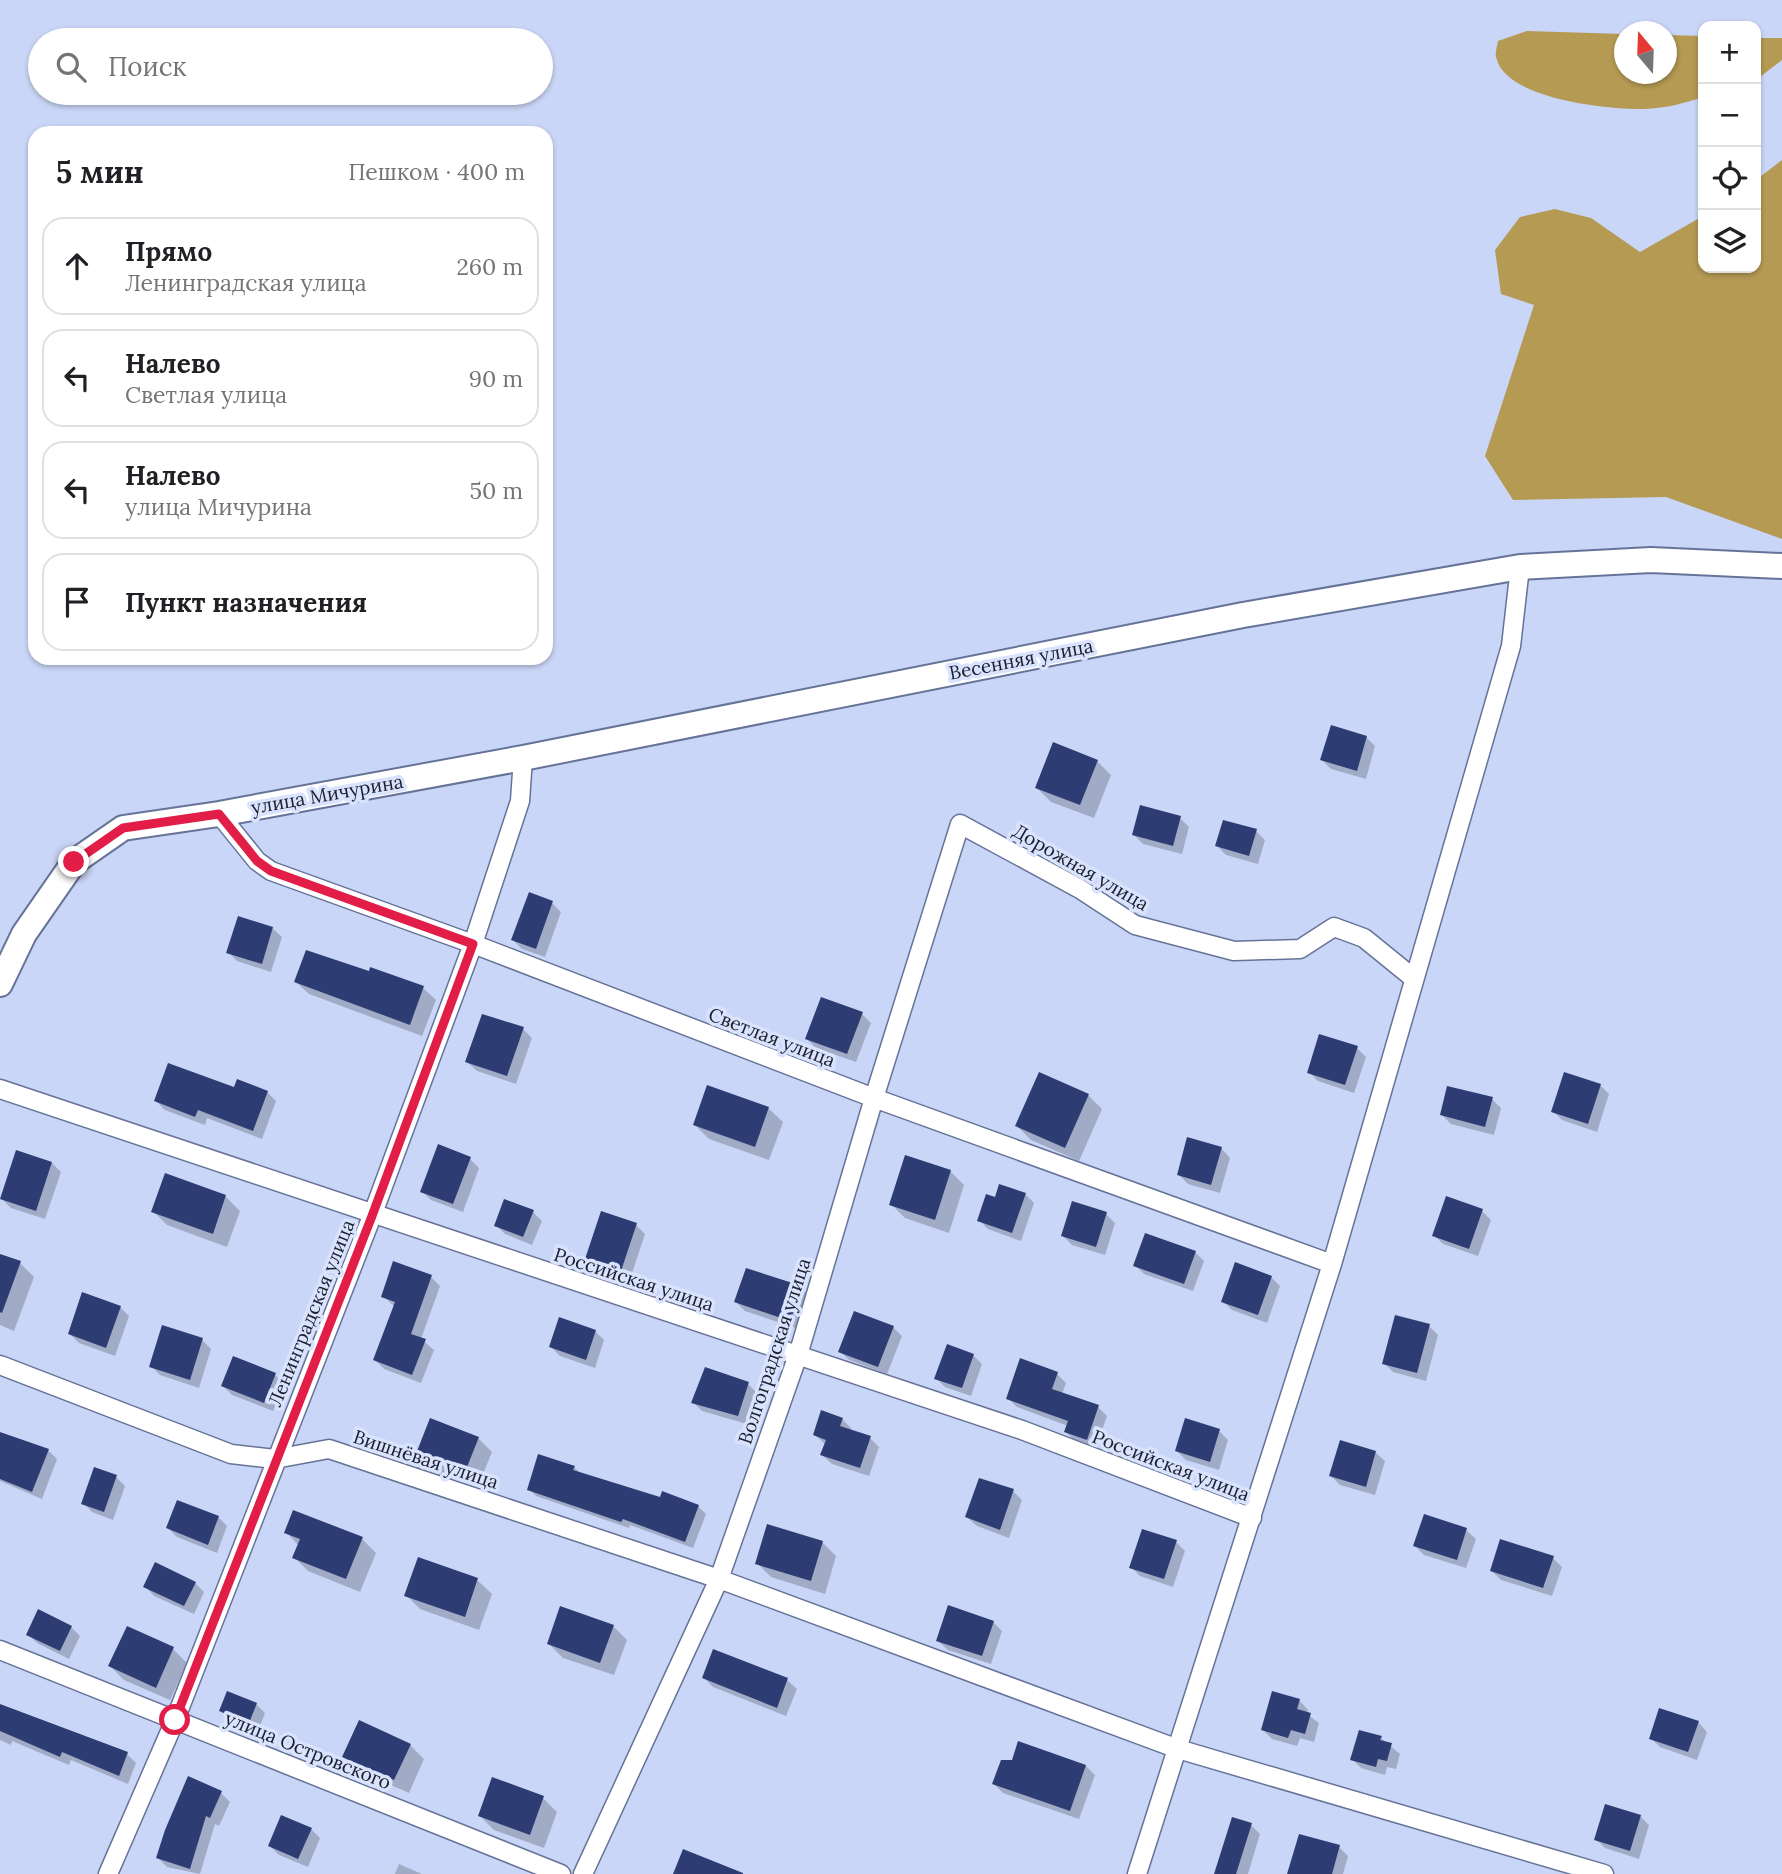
<!DOCTYPE html>
<html lang="ru">
<head>
<meta charset="utf-8">
<style>
  :root { --surface:#fff; --page:#f6f6f6; --text:#202124; --muted:#757577; --line:#e0e0e0 }
  body { margin:0; font-family:Lora,serif; background:var(--page); color:var(--text) }
  .controls { position:absolute; right:21px; top:21px; display:grid; overflow:hidden; border-radius:14px; box-shadow:0 2px 5px #0004 }
  .controls button { width:63px; height:63px; display:grid; place-items:center; padding:0; border:0; border-bottom:2px solid var(--line); background:var(--surface); color:var(--text); font:35px sans-serif }
  .compass { position:absolute; left:1614px; top:21px; width:63px; height:63px; border-radius:50%; background:var(--surface); box-shadow:0 2px 5px #0004; rotate:341deg }
  .stop { position:absolute; width:21px; height:21px; margin:-16px; border:5px solid #e11d48; border-radius:50%; background:#fff }
  .stop.end { background:#e11d48; border-color:#fff; box-shadow:0 2px 7px #0008 }
  .list { margin:0; padding:0; list-style:none }
  h2 { display:flex; justify-content:space-between; align-items:center; height:91px; margin:0; padding:0 28px; font-size:30px }
  h2 small { font-size:23px; font-weight:400; color:var(--muted) }
  .list li { display:grid; grid-template-columns:46px 1fr auto; gap:21px; align-items:center; box-sizing:border-box; height:98px; margin:0 14px 14px; padding:0 14px; border:2px solid var(--line); border-radius:21px }
  .list b { display:block; font-size:26px; white-space:nowrap }
  .list p { margin:0; font-size:23px; white-space:nowrap; color:var(--muted) }
  .list em { font-size:23px; font-style:normal; color:var(--muted) }
  .icon { flex:none; width:38px; height:38px; fill:none; stroke:currentColor; stroke-width:2; stroke-linecap:round; stroke-linejoin:round }
  .map { position:relative; flex:none; width:1782px; height:1874px; overflow:hidden }
  .search { position:absolute; background:var(--surface); box-shadow:0 2px 5px #0004; left:28px; top:28px; width:525px; height:77px; display:flex; align-items:center; gap:18px; box-sizing:border-box; padding:0 24px; border-radius:38px; color:var(--muted); font-size:26px }
  .panel { position:absolute; background:var(--surface); box-shadow:0 2px 5px #0004; left:28px; top:126px; width:525px; height:539px; border-radius:21px }
  .map>svg:first-child { display:block }
  .forest { fill:#b49a53 }
  .shadow { fill:#0003 }
  .building { fill:#2d3d73 }
  .lines { fill:none; stroke-linecap:round; stroke-linejoin:round }
  .street-casing { stroke:#667398; stroke-width:21 }
  .secondary-casing { stroke:#667398; stroke-width:28 }
  .street { stroke:#fff; stroke-width:18 }
  .secondary { stroke:#fff; stroke-width:24 }
  .route { stroke:#e11d48; stroke-width:9 }
  .labels { text-anchor:middle; dominant-baseline:central; stroke-width:7; stroke-linejoin:round; paint-order:stroke }
  .street-label { font-size:19px; fill:#1a1f2e; stroke:#dae3fd }
</style>
</head>
<body>
<div class="map">
<svg width="1782" height="1874" viewBox="0 0 1782 1874">
  <rect width="100%" height="100%" fill="#cad6f7"/>
  <path class="forest" d="M 1527,31 L 1624,34 L 1624,74 L 1666,74 L 1667,35 L 1703,36 L 1703,97 C 1683,104 1662,109 1640,109 C 1605,109 1505,99 1496,57 C 1495,53 1497,46 1498,41 Z
    M 1756,38 L 1782,38 L 1782,60 L 1756,80 Z
    M 1782,160 L 1782,539 L 1666,497 L 1513,500 L 1485,456 L 1534,305 L 1501,294 L 1495,250 L 1520,217 L 1555,209 L 1591,218 L 1640,252 L 1703,216 L 1703,268 L 1756,268 L 1756,180 Z"/>
  <path class="shadow" d="M 1366,737 L 1375,746 L 1366,779 L 1331,769 L 1322,760 Z
    M 1097,761 L 1111,775 L 1094,818 L 1051,802 L 1037,788 Z
    M 1180,818 L 1189,827 L 1182,854 L 1143,844 L 1134,835 Z
    M 1256,831 L 1265,840 L 1258,864 L 1226,855 L 1217,846 Z
    M 552,903 L 561,912 L 545,957 L 522,949 L 513,940 Z
    M 272,928 L 282,937 L 271,972 L 237,961 L 228,952 Z
    M 370,974 L 423,988 L 436,1000 L 422,1036 L 309,994 L 296,982 Z
    M 862,1014 L 871,1023 L 856,1062 L 816,1048 L 807,1039 Z
    M 523,1029 L 532,1038 L 516,1084 L 477,1071 L 467,1062 Z
    M 1357,1048 L 1366,1057 L 1354,1093 L 1318,1081 L 1309,1072 Z
    M 1600,1085 L 1609,1094 L 1597,1132 L 1562,1120 L 1553,1111 Z
    M 235,1089 L 267,1092 L 276,1101 L 262,1139 L 207,1118 L 205,1125 L 165,1110 L 156,1101 Z
    M 1088,1095 L 1102,1109 L 1079,1161 L 1031,1140 L 1017,1126 Z
    M 1492,1099 L 1501,1108 L 1494,1135 L 1451,1124 L 1442,1115 Z
    M 768,1108 L 783,1122 L 769,1160 L 709,1139 L 695,1125 Z
    M 1221,1148 L 1230,1158 L 1220,1193 L 1188,1184 L 1179,1175 Z
    M 470,1159 L 479,1168 L 463,1212 L 431,1200 L 422,1191 Z
    M 52,1163 L 61,1172 L 45,1219 L 11,1208 L 2,1199 Z
    M 950,1171 L 964,1185 L 949,1233 L 905,1218 L 891,1204 Z
    M 166,1176 L 226,1197 L 240,1211 L 227,1247 L 167,1225 L 153,1211 Z
    M 1025,1194 L 1034,1203 L 1021,1241 L 988,1229 L 979,1220 L 996,1199 Z
    M 1482,1211 L 1491,1220 L 1478,1256 L 1443,1244 L 1434,1235 Z
    M 533,1212 L 542,1221 L 532,1245 L 505,1234 L 496,1225 Z
    M 1106,1214 L 1115,1223 L 1105,1255 L 1072,1245 L 1063,1236 Z
    M 636,1225 L 645,1234 L 630,1279 L 596,1268 L 587,1259 Z
    M 1195,1252 L 1204,1261 L 1193,1291 L 1144,1274 L 1135,1265 Z
    M 0,1256 L 20,1263 L 34,1277 L 14,1331 L 0,1325 Z
    M 431,1277 L 440,1286 L 421,1339 L 434,1350 L 421,1383 L 384,1369 L 375,1360 L 395,1307 L 383,1296 Z
    M 1271,1277 L 1280,1286 L 1267,1323 L 1232,1310 L 1223,1301 Z
    M 801,1288 L 810,1297 L 799,1329 L 745,1311 L 736,1302 Z
    M 120,1307 L 129,1316 L 115,1356 L 79,1343 L 70,1334 Z
    M 1429,1326 L 1438,1335 L 1426,1381 L 1393,1372 L 1384,1363 Z
    M 893,1327 L 902,1336 L 887,1374 L 849,1360 L 840,1351 Z
    M 595,1331 L 604,1340 L 595,1368 L 560,1356 L 551,1347 Z
    M 202,1340 L 211,1349 L 199,1388 L 160,1375 L 151,1366 Z
    M 973,1355 L 982,1364 L 971,1396 L 945,1387 L 936,1378 Z
    M 1057,1374 L 1066,1383 L 1062,1394 L 1098,1407 L 1107,1416 L 1096,1448 L 1075,1441 L 1066,1432 L 1068,1426 L 1017,1407 L 1008,1398 Z
    M 275,1375 L 284,1384 L 273,1411 L 232,1395 L 223,1386 Z
    M 748,1384 L 757,1393 L 747,1424 L 702,1411 L 693,1402 Z
    M 842,1419 L 851,1428 L 850,1431 L 870,1438 L 879,1447 L 869,1476 L 832,1464 L 822,1455 L 826,1445 L 815,1435 Z
    M 1219,1431 L 1228,1440 L 1219,1470 L 1186,1460 L 1177,1451 Z
    M 0,1434 L 48,1450 L 57,1459 L 42,1499 L 0,1481 Z
    M 478,1438 L 492,1452 L 479,1484 L 456,1475 L 452,1486 L 428,1478 L 414,1464 Z
    M 1375,1452 L 1385,1461 L 1375,1495 L 1340,1485 L 1331,1476 Z
    M 574,1467 L 581,1474 L 661,1499 L 663,1493 L 698,1506 L 706,1514 L 693,1548 L 630,1525 L 629,1528 L 536,1496 L 529,1489 Z
    M 116,1477 L 125,1486 L 113,1520 L 92,1512 L 83,1503 Z
    M 980,1480 L 1013,1491 L 1022,1500 L 1009,1538 L 977,1526 L 967,1517 Z
    M 1425,1516 L 1466,1530 L 1476,1539 L 1466,1568 L 1424,1555 L 1415,1546 Z
    M 218,1517 L 227,1526 L 217,1553 L 177,1537 L 168,1528 Z
    M 286,1532 L 362,1539 L 376,1553 L 360,1592 L 308,1571 L 294,1557 L 299,1546 Z
    M 822,1542 L 836,1556 L 825,1594 L 771,1577 L 757,1563 Z
    M 1176,1542 L 1185,1551 L 1173,1587 L 1140,1576 L 1131,1567 Z
    M 1553,1558 L 1562,1567 L 1552,1596 L 1501,1580 L 1492,1571 Z
    M 419,1559 L 477,1580 L 492,1594 L 479,1630 L 420,1609 L 406,1595 Z
    M 195,1583 L 204,1592 L 194,1614 L 154,1596 L 145,1586 Z
    M 993,1622 L 1002,1631 L 991,1664 L 948,1650 L 938,1641 Z
    M 613,1626 L 627,1640 L 614,1675 L 563,1658 L 549,1644 Z
    M 71,1627 L 80,1636 L 69,1659 L 37,1643 L 28,1634 Z
    M 173,1649 L 187,1663 L 170,1700 L 124,1680 L 110,1666 Z
    M 714,1652 L 787,1680 L 797,1689 L 786,1716 L 713,1687 L 704,1678 Z
    M 1299,1700 L 1308,1710 L 1307,1714 L 1319,1723 L 1314,1742 L 1300,1738 L 1297,1746 L 1272,1739 L 1263,1730 Z
    M 256,1704 L 265,1713 L 258,1731 L 230,1720 L 221,1711 Z
    M 0,1706 L 127,1754 L 136,1763 L 128,1784 L 71,1760 L 69,1765 L 12,1741 L 11,1745 L 0,1740 Z
    M 1698,1722 L 1707,1732 L 1697,1760 L 1660,1747 L 1651,1738 Z
    M 1381,1738 L 1400,1754 L 1396,1769 L 1387,1767 L 1385,1775 L 1361,1768 L 1352,1759 Z
    M 410,1745 L 424,1759 L 409,1793 L 359,1771 L 345,1756 Z
    M 1086,1766 L 1095,1775 L 1079,1819 L 1003,1793 L 994,1784 Z
    M 221,1793 L 230,1802 L 219,1826 L 215,1824 L 200,1874 L 167,1867 L 158,1858 Z
    M 543,1798 L 557,1812 L 544,1848 L 494,1830 L 480,1816 Z
    M 1640,1816 L 1649,1825 L 1639,1859 L 1605,1848 L 1596,1839 Z
    M 1251,1825 L 1260,1834 L 1248,1874 L 1219,1874 Z
    M 311,1829 L 320,1838 L 308,1867 L 279,1855 L 270,1846 Z
    M 1339,1847 L 1348,1856 L 1343,1874 L 1289,1874 Z
    M 399,1864 L 422,1874 L 423,1874 L 395,1874 Z"/>
  <path class="building" d="M 1331,725 L 1367,736 L 1357,771 L 1320,760 Z
    M 1053,742 L 1098,760 L 1080,805 L 1035,788 Z
    M 1140,805 L 1181,816 L 1173,846 L 1132,835 Z
    M 1223,820 L 1257,829 L 1249,856 L 1215,846 Z
    M 529,892 L 553,901 L 536,949 L 511,940 Z
    M 238,916 L 273,927 L 262,964 L 226,953 Z
    M 306,950 L 369,971 L 370,967 L 424,986 L 410,1025 L 294,982 Z
    M 821,997 L 863,1012 L 847,1054 L 805,1039 Z
    M 482,1014 L 524,1027 L 507,1076 L 465,1062 Z
    M 1319,1034 L 1358,1046 L 1345,1085 L 1307,1073 Z
    M 168,1063 L 234,1087 L 237,1079 L 268,1091 L 253,1131 L 198,1110 L 195,1117 L 154,1101 Z
    M 1039,1072 L 1089,1094 L 1065,1148 L 1015,1126 Z
    M 1564,1072 L 1601,1084 L 1588,1124 L 1551,1112 Z
    M 707,1085 L 769,1107 L 755,1147 L 693,1125 Z
    M 1447,1086 L 1493,1097 L 1485,1127 L 1440,1115 Z
    M 1187,1137 L 1222,1147 L 1211,1185 L 1177,1175 Z
    M 438,1144 L 471,1157 L 453,1204 L 420,1192 Z
    M 16,1150 L 52,1162 L 36,1211 L 0,1199 Z
    M 905,1155 L 951,1170 L 935,1220 L 889,1205 Z
    M 165,1173 L 226,1195 L 213,1234 L 151,1212 Z
    M 999,1184 L 1026,1193 L 1012,1233 L 977,1221 L 986,1194 L 995,1197 Z
    M 1446,1196 L 1483,1209 L 1469,1249 L 1432,1236 Z
    M 504,1199 L 534,1210 L 523,1237 L 494,1226 Z
    M 1072,1201 L 1107,1212 L 1096,1247 L 1061,1236 Z
    M 601,1211 L 637,1223 L 621,1271 L 585,1259 Z
    M 1145,1233 L 1196,1251 L 1184,1284 L 1133,1266 Z
    M 0,1254 L 21,1261 L 2,1313 L 0,1312 Z
    M 393,1261 L 432,1275 L 411,1334 L 426,1339 L 412,1375 L 373,1360 L 395,1302 L 381,1297 Z
    M 1235,1262 L 1272,1276 L 1258,1315 L 1221,1302 Z
    M 746,1268 L 802,1286 L 790,1321 L 734,1302 Z
    M 82,1292 L 121,1306 L 106,1348 L 68,1334 Z
    M 854,1311 L 894,1326 L 878,1367 L 838,1352 Z
    M 1395,1315 L 1430,1324 L 1417,1373 L 1382,1364 Z
    M 559,1317 L 596,1330 L 586,1360 L 549,1347 Z
    M 162,1325 L 203,1338 L 190,1380 L 149,1367 Z
    M 947,1344 L 974,1354 L 962,1388 L 934,1379 Z
    M 233,1356 L 276,1373 L 264,1403 L 221,1386 Z
    M 1020,1358 L 1058,1372 L 1052,1389 L 1099,1405 L 1087,1440 L 1064,1432 L 1068,1421 L 1006,1399 Z
    M 705,1367 L 749,1382 L 738,1416 L 691,1403 Z
    M 821,1410 L 843,1418 L 840,1426 L 871,1436 L 860,1468 L 820,1455 L 826,1440 L 813,1435 Z
    M 430,1418 L 479,1437 L 465,1472 L 442,1462 L 437,1473 L 412,1464 Z
    M 1185,1418 L 1220,1429 L 1210,1462 L 1175,1451 Z
    M 0,1432 L 49,1449 L 32,1492 L 0,1479 Z
    M 1340,1440 L 1376,1451 L 1366,1487 L 1329,1476 Z
    M 538,1454 L 575,1466 L 573,1470 L 660,1497 L 662,1491 L 699,1505 L 685,1542 L 623,1519 L 621,1522 L 527,1490 Z
    M 94,1467 L 117,1475 L 104,1512 L 81,1504 Z
    M 979,1478 L 1014,1489 L 1000,1530 L 965,1517 Z
    M 177,1500 L 219,1516 L 208,1545 L 166,1528 Z
    M 293,1510 L 363,1537 L 346,1579 L 292,1558 L 300,1539 L 284,1533 Z
    M 1424,1514 L 1467,1528 L 1457,1560 L 1413,1546 Z
    M 767,1524 L 823,1541 L 811,1581 L 755,1564 Z
    M 1142,1529 L 1177,1540 L 1164,1579 L 1129,1568 Z
    M 1500,1539 L 1554,1556 L 1543,1588 L 1490,1571 Z
    M 418,1557 L 478,1578 L 465,1617 L 404,1596 Z
    M 155,1562 L 196,1582 L 184,1606 L 143,1587 Z
    M 948,1605 L 994,1621 L 982,1656 L 936,1641 Z
    M 560,1606 L 614,1625 L 600,1663 L 547,1644 Z
    M 38,1609 L 72,1626 L 60,1651 L 26,1635 Z
    M 127,1626 L 174,1647 L 156,1688 L 108,1666 Z
    M 713,1649 L 788,1678 L 777,1708 L 702,1678 Z
    M 227,1691 L 257,1703 L 249,1723 L 219,1711 Z
    M 1272,1691 L 1300,1699 L 1297,1709 L 1311,1713 L 1305,1734 L 1291,1730 L 1288,1738 L 1261,1730 Z
    M 0,1704 L 128,1752 L 119,1776 L 62,1752 L 60,1757 L 0,1731 Z
    M 1659,1708 L 1699,1721 L 1688,1752 L 1649,1739 Z
    M 359,1720 L 411,1744 L 394,1780 L 342,1757 Z
    M 1359,1730 L 1382,1736 L 1380,1740 L 1392,1743 L 1387,1761 L 1378,1759 L 1376,1767 L 1350,1760 Z
    M 1018,1741 L 1086,1765 L 1070,1811 L 992,1784 L 1001,1760 L 1012,1760 Z
    M 188,1776 L 222,1791 L 210,1818 L 206,1816 L 190,1869 L 156,1858 L 165,1830 Z
    M 492,1777 L 544,1796 L 530,1835 L 478,1816 Z
    M 1605,1804 L 1641,1815 L 1630,1851 L 1594,1840 Z
    M 281,1815 L 312,1828 L 298,1859 L 268,1846 Z
    M 1232,1817 L 1252,1823 L 1236,1874 L 1214,1874 Z
    M 1299,1834 L 1340,1845 L 1332,1874 L 1287,1874 Z
    M 683,1849 L 743,1873 L 743,1874 L 673,1874 Z"/>
  <g class="lines">
    <defs>
      <path id="street" d="M 219,814 L 257,861 L 271,871 L 473,944 L 874,1098 L 1332,1264
        M 0,1089 L 1022,1430 L 1252,1518
        M 0,1365 L 231,1454 L 275,1459 L 329,1449 L 719,1579 L 1178,1749 L 1604,1874
        M 0,1650 L 561,1874
        M 108,1874 L 175,1720 L 372,1216 L 473,944 L 520,801 L 523,758
        M 583,1874 L 719,1579 L 798,1355 L 874,1098 L 960,824 L 1080,889 L 1135,925 L 1234,951 L 1300,949 L 1334,927 L 1364,938 L 1412,977
        M 1137,1874 L 1332,1264 L 1511,646 L 1520,567"/>
      <path id="secondary" d="M 0,984 L 24,934 L 74,862 L 123,828 L 219,814 L 523,758 L 1243,615 L 1520,567 L 1651,560 L 1782,566"/>
    </defs>
    <use href="#street" class="street-casing"/>
    <use href="#secondary" class="secondary-casing"/>
    <use href="#street" class="street"/>
    <use href="#secondary" class="secondary"/>
  </g>
  <g class="lines">
    <path class="route" d="M 74,862 L 123,828 L 219,814 L 257,861 L 271,871 L 473,944 L 372,1216 L 175,1720"/>
  </g>
  <g class="labels">
    <g class="street-label">
      <text transform="translate(1021 659) rotate(-11)">Весенняя улица</text>
      <text transform="translate(327 794) rotate(-10)">улица Мичурина</text>
      <text transform="translate(1081 867) rotate(30)">Дорожная улица</text>
      <text transform="translate(772 1037) rotate(21)">Светлая улица</text>
      <text transform="translate(634 1279) rotate(18)">Российская улица</text>
      <text transform="translate(311 1313) rotate(-68)">Ленинградская улица</text>
      <text transform="translate(774 1351) rotate(-72)">Волгоградская улица</text>
      <text transform="translate(426 1459) rotate(18)">Вишнёвая улица</text>
      <text transform="translate(1171 1465) rotate(21)">Российская улица</text>
      <text transform="translate(308 1750) rotate(22)">улица Островского</text>
    </g>
  </g>
</svg>
<div class="controls">
<button>+</button>
<button>−</button>
<button><svg class="icon" aria-label="locate" viewBox="0 0 24 24"><circle cx="12" cy="12" r="6"/><path d="M12 2v4M12 18v4M2 12h4M18 12h4"/></svg></button>
<button><svg class="icon" aria-label="layers" viewBox="0 0 24 24"><path d="M12 4l9 5-9 5-9-5zM3 14l9 5 9-5"/></svg></button>
</div>
<svg class="compass" viewBox="-18 -18 36 36"><path d="M0-13l5 13h-10z" fill="#e53935"/><path d="M0 13l5-13h-10z" fill="#757577"/></svg>
<div class="stop" style="left:175px;top:1720px"></div>
<div class="stop end" style="left:74px;top:862px"></div>
<div class="search"><svg class="icon" aria-label="search" viewBox="0 0 24 24"><circle cx="10" cy="10" r="6"/><path d="M15 15l6 6"/></svg>Поиск</div>
<section class="panel">
<h2>5 мин<small>Пешком · 400 m</small></h2>
<ul class="list">
<li><svg class="icon" aria-label="ahead" viewBox="0 0 24 24"><path d="M12 20V5M6 11l6-6 6 6"/></svg><div><b>Прямо</b><p>Ленинградская улица</p></div><em>260 m</em></li>
<li><svg class="icon" aria-label="left" viewBox="0 0 24 24"><path d="M17 20v-9H6M10 6l-5 5 5 5"/></svg><div><b>Налево</b><p>Светлая улица</p></div><em>90 m</em></li>
<li><svg class="icon" aria-label="left" viewBox="0 0 24 24"><path d="M17 20v-9H6M10 6l-5 5 5 5"/></svg><div><b>Налево</b><p>улица Мичурина</p></div><em>50 m</em></li>
<li><svg class="icon" aria-label="arrive" viewBox="0 0 24 24"><path d="M6 21V4h12l-3 4 3 4H6"/></svg><div><b>Пункт назначения</b></div></li>
</ul>
</section>
</div>
</body>
</html>
